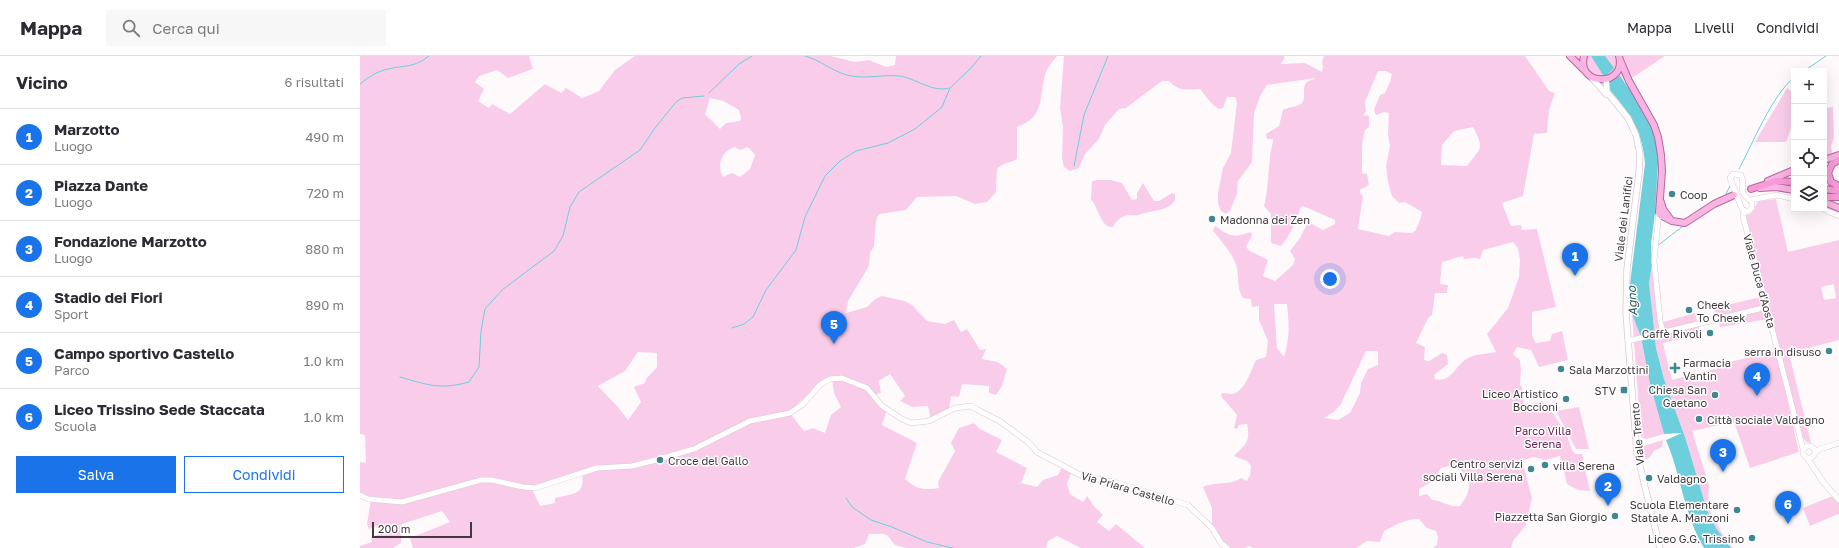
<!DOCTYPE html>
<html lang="it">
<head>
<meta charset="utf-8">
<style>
  :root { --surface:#fff; --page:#f7f7f7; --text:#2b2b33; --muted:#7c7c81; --line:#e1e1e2; --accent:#1a73e8 }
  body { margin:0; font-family:"Golos Text",sans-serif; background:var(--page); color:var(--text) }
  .controls { position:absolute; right:12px; top:12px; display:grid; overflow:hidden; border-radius:0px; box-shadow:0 4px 16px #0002 }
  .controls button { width:36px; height:36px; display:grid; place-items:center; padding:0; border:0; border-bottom:1px solid var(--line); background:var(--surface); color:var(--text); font:20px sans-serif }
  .scale { position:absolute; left:12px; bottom:10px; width:100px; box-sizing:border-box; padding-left:4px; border:2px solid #41393e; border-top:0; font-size:11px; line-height:14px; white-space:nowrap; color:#41393e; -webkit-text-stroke:3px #fff; paint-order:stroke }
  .you { position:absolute; left:970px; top:223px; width:14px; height:14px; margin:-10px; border:3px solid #fff; border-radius:50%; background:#1a73e8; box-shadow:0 0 0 6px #1a73e833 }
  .badge { display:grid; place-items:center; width:26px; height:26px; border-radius:50%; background:var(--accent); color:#fff; font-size:13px; font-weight:700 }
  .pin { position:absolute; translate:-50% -33px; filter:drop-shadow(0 1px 2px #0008) }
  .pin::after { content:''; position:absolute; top:21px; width:14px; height:12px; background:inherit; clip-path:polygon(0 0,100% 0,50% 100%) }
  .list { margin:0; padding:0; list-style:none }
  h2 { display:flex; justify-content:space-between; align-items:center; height:52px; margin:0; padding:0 16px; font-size:17px }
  h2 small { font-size:13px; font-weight:400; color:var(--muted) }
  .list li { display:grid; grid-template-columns:26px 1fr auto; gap:12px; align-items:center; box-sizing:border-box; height:56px; padding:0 16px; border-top:1px solid var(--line) }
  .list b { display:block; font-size:15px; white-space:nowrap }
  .list p { margin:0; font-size:13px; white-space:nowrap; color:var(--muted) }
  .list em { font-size:13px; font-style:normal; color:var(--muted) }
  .actions { display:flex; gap:8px; padding:12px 16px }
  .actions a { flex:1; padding:9px 0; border:1px solid var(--accent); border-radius:0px; text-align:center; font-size:14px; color:var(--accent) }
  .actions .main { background:var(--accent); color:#fff }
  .icon { flex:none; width:22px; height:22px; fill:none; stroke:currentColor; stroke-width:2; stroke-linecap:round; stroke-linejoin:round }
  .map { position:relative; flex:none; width:1479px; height:492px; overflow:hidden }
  header { display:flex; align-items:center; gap:24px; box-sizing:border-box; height:56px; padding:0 20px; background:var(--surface); border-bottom:1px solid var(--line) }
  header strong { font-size:19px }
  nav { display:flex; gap:22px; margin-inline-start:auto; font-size:14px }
  .search { width:280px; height:36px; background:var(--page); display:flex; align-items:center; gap:10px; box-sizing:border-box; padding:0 14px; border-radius:0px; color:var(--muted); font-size:15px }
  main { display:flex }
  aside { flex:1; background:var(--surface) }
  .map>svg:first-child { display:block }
  .green { fill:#f9cde9; fill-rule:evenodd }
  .water { fill:#6dcedc }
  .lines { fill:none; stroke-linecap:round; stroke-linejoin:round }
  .stream { stroke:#6dcedc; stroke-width:1 }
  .tertiary-casing { stroke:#ddc7d4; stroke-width:6 }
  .secondary-casing { stroke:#ddc7d4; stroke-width:7 }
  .primary-casing { stroke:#b5689c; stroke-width:8 }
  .trunk-casing { stroke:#b5689c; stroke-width:8 }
  .tertiary { stroke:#fff; stroke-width:5 }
  .secondary { stroke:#fff; stroke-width:5.5 }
  .primary { stroke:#f8b4e2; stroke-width:6 }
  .trunk { stroke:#f69bd8; stroke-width:6 }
  .poi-dot { fill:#418791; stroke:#fff; stroke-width:1.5 }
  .labels { text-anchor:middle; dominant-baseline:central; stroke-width:3; stroke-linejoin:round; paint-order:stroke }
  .poi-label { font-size:11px; fill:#41393e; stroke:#fff; text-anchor:start }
  .street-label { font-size:11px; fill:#41393e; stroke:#fff }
  .park-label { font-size:11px; fill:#6c2157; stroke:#fff }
  .water-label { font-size:12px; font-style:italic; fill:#2a565c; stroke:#fff }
</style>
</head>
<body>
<header>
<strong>Mappa</strong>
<div class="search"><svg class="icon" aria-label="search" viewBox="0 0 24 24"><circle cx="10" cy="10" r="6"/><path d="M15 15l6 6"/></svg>Cerca qui</div>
<nav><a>Mappa</a><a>Livelli</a><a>Condividi</a></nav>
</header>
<main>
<aside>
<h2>Vicino<small>6 risultati</small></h2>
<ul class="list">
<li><span class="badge">1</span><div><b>Marzotto</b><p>Luogo</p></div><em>490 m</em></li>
<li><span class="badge">2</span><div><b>Piazza Dante</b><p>Luogo</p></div><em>720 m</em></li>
<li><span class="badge">3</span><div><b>Fondazione Marzotto</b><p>Luogo</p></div><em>880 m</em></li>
<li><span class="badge">4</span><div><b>Stadio dei Fiori</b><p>Sport</p></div><em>890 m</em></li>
<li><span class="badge">5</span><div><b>Campo sportivo Castello</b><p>Parco</p></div><em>1.0 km</em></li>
<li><span class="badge">6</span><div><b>Liceo Trissino Sede Staccata</b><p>Scuola</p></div><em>1.0 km</em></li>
</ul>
<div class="actions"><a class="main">Salva</a><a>Condividi</a></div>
</aside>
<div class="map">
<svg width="1479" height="492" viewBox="0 0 1479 492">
  <rect width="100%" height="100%" fill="#fefafc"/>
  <path class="green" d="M 0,0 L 169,0 L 173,13 L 148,22 L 137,14 L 119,20 L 115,26 L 124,33 L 118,45 L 129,52 L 132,48 L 150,58 L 185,28 L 201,37 L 206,32 L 222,42 L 239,35 L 255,14 L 275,0 L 471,0 L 495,6 L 509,4 L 526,11 L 535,9 L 536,0 L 697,0 C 692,6 687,12 685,19 C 679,42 685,61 657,71 L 657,103 C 651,107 642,107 637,113 L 636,136 L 627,146 L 615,148 L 596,140 L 557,141 L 546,154 L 520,158 L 517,161 L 515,174 L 514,190 L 510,197 L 509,210 L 488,245 L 486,257 L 507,251 L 515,243 L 522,240 L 545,245 L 552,249 L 567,265 L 585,268 L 594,264 L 601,276 L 607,273 L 620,294 L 626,293 L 622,303 L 638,306 L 647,313 L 642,330 L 636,339 L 629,337 L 629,330 L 602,328 L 599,341 L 591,340 L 589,353 L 571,364 L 568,350 L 552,351 L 540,345 L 545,340 L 530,318 L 519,325 L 521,337 L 512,339 L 527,354 L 522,369 L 557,387 L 545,423 C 558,434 563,434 579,432 L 578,426 L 595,395 L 591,387 L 599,372 L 614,367 L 620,373 L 642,384 L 636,396 L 667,412 L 661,427 L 677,431 L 683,424 L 698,419 L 702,411 L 711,417 L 707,428 L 710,438 L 723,446 L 727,440 L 734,450 L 743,459 L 737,466 L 749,475 L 756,468 L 785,492 L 721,492 L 697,480 L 688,485 L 686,492 L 546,492 L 535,489 L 527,479 L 522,478 L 509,478 L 505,488 L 494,492 L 53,492 L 50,482 L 90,466 L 82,455 L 42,468 L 41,487 L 33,492 L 0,492 L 0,490 L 12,486 L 11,481 L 20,478 L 16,470 L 9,473 L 7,468 L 11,443 L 0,438 L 0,406 L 6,407 L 5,379 L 0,378 ZM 350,42 L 363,45 L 379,54 L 381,62 L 380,65 L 366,67 L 360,73 L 345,58 ZM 375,91 L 380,94 L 388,91 L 395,99 L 390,113 L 380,121 L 372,117 L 363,121 C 356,108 362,95 375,91 ZM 278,296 L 297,297 L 297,311 L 286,323 L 285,327 L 274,331 L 281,346 L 268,364 L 257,350 L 238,330 L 265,315 ZM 472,323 L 474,337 L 481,351 L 471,359 L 465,377 L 453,372 L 444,375 L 429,356 L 458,329 ZM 222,417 C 225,440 214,437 195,442 L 195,447 L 180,450 L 171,431 Z
    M 704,0 L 924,0 L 924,3 L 921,8 L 945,7 L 962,16 L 963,11 L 962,6 L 964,0 L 1165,0 L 1189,35 L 1195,37 L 1189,54 L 1187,77 L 1174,78 L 1163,140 L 1142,147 L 1151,170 L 1161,169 L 1162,174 L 1177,173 L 1196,251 L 1172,256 L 1172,280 L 1176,287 L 1190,285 L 1192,278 L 1202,275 L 1208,304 L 1179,311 L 1171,294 L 1157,291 L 1153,298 L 1160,304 L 1161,314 L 1160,328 L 1163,334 L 1164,349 L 1173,348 L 1182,345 C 1192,355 1201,368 1207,380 C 1210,386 1211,394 1215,398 L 1222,398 L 1230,435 L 1218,434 L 1207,428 L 1200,400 L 1186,404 L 1174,401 L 1163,404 L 1161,400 L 1172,442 L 1166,469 L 1153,485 L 1151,492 L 1073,492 L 1077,489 L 1078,481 L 1076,475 L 1067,472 L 1059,463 C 1045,463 1036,469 1024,475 L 1020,486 L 1007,485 L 996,492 L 893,492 L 889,490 L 885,492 L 870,492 L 861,484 L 852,468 L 852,452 L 843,431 C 855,425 870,430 881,422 L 887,425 L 890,419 L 891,410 L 887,405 L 874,400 C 885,388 891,387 887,368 L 879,369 L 877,373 L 874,372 L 877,359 L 861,340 L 862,337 C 865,337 869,338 872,338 C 885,336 891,314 896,304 L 906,301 L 908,285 L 899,264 L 899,250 L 892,251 L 891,243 L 883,242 C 876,233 880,218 875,206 C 870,194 861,185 853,175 L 855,170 C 871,181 873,182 891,176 L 892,179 L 886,191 L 890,195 L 908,204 L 903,220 L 915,225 L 933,209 L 935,203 L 930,195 L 940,182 L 948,166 L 963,174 L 975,168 L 975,164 L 943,150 L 941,151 C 936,166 931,178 921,190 L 911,187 L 911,158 L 904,150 C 908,134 908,118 910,102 C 910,95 913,89 913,83 L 907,83 L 906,78 L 919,70 L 923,54 C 928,51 936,51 941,48 C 947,43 941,32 947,26 C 950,24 953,24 956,22 L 907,29 L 900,40 L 894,58 L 892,106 L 878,125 L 877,138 L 870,155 L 866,158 L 861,155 L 858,147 L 858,137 L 863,112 L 871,97 L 877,46 L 875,41 L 867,41 L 863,52 L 859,53 L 852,48 L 840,33 C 826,34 818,35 809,25 L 802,25 L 766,52 L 759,53 L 745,69 L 739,83 L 725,98 L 719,112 L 710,115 L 704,111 L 702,102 L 703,71 L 700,52 ZM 1018,15 L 1026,15 L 1032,18 L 1030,26 L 1025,37 L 1020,39 L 1014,54 L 1016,59 L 1024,56 L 1029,57 L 1028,79 L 1030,90 L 1026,110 L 1028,126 L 1032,140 L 1039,147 L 1045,146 L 1062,156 C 1061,163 1058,168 1056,174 L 1052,177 L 1035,176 L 1029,180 L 998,173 L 1003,140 L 1000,137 L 1000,134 L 1009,129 L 1007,118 L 1002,117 L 1002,89 L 1005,74 L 1009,71 L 1009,60 L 1003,59 L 1006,55 L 1005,46 ZM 1113,71 C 1125,94 1121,91 1107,110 L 1081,109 L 1082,89 L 1094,75 ZM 1153,186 L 1158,192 L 1160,204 L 1159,221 L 1148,252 L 1127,278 L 1136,296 C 1127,298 1115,298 1108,302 C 1096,308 1091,328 1075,323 L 1074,319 L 1088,308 L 1087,299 L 1082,297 L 1069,305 L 1064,304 L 1065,291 L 1056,287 L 1068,262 L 1072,259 L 1075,237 L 1087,237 L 1088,229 L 1080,228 L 1082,206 L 1103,200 L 1104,203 L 1115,202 L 1120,203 L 1123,194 ZM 914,248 L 927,248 C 929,268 930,281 924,301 L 917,292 ZM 1006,295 L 1018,295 L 1018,309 L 1008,313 L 1001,327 L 1000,337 L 990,357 L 978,364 L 964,362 L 974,356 L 981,348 ZM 1089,410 L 1101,414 L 1109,422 C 1110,435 1107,441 1100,450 C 1089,452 1082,444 1072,444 L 1067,438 L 1059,440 L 1059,433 L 1073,425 L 1081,412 Z
    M 1211,0 L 1305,0 L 1266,26 L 1260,20 L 1249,33 L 1231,20 Z
    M 1427,32 L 1434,38 C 1434,55 1433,70 1426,86 L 1395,86 Z
    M 1473,51 L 1474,82 L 1471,90 L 1472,97 L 1464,101 L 1464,52 Z
    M 737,124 L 751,124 L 762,127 L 772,144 L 777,143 L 777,137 L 783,127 L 794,145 L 799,145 L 812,137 L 815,138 L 815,144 C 808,156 790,154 779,159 C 776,160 773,159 770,159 C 762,159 756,165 753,171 C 740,172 739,151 731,144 L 732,125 Z
    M 1416,143 L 1428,196 L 1479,184 L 1479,284 L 1429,297 L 1451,387 L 1446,386 L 1441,378 L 1420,311 L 1439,396 L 1390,412 L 1374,366 L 1332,375 L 1349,429 L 1348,451 L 1362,477 L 1373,492 L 1371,492 L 1356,472 L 1347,454 L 1326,384 L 1304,323 L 1296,292 L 1290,245 L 1289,227 L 1292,209 L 1300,267 L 1335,257 L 1340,277 L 1303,287 L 1312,324 L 1363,311 L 1365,307 L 1417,295 L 1409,263 L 1360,271 L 1354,252 L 1401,241 L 1382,162 L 1393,155 L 1397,147 L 1400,145 ZM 1474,228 L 1476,242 L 1464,244 L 1461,231 Z
    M 1272,258 L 1281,281 L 1290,328 L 1304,378 L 1286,383 L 1281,381 Z
    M 1219,351 L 1229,393 L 1216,393 L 1196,355 Z
    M 1303,384 L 1302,391 L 1294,395 L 1289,402 L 1283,403 L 1282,392 L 1284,390 Z
    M 1362,386 L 1366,401 L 1355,404 L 1351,389 Z
    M 1475,439 L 1479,443 L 1479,460 L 1478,458 L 1450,470 L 1443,452 Z"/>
  <path class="water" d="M 1231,0 L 1245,0 L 1254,12 L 1247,19 L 1243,19 Z
    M 1260,20 L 1285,55 L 1292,70 L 1296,84 L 1298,107 L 1295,157 L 1291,188 L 1292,209 L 1289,227 L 1296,292 L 1304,323 L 1326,384 L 1347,454 L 1356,472 L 1371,492 L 1344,492 C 1324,459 1321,419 1306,384 L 1322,377 L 1304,378 L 1290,328 L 1281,281 L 1272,258 L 1269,236 L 1285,108 C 1283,76 1270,57 1249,33 L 1249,26 Z"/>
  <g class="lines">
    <path class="stream" d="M 445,0 C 460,4 472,15 487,19 C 505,24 522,18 539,20 C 556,22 572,37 589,32
      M 1444,15 L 1466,0
      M 0,28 C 7,22 18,15 28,13 C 45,9 54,12 69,0
      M 349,37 L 379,8 L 392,0
      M 714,110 L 724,59 L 748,0
      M 1379,113 C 1392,89 1413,37 1434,22
      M 1366,138 L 1370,130
      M 1297,190 L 1322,171
      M 372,272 L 384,268 L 393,261 L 406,234 L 436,194 L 445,161 L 465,120 L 480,105 L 496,95 L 528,87 L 555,73 L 582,51 L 590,32 L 610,13 L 621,0
      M 40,321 C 68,329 80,334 109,326 L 119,311 L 121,275 L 125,253 L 142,234 L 194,195 L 203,180 L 210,151 L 219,136 L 280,94 L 295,72 L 316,46 L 322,42 L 344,40
      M 486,442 L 492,451 L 511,464 L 532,471 L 567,486 L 593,492"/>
    <defs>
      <path id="tertiary" d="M 1373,118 L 1381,119 C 1387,133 1375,133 1392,146 L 1392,152 L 1388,156 L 1382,153 L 1370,122 Z
        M 1390,144 L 1417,139 L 1434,143
        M 1462,153 L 1479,160
        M 1384,155 L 1383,160 L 1388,179 L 1443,393
        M 1299,156 L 1294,205 L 1300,264 L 1303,276
        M 1268,285 L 1407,251
        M1443 396a6 6 0 1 1 12 0a6 6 0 1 1-12 0Z
        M 1455,396 L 1460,393 L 1479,387
        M 1447,402 L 1464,427 L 1479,444
        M 0,439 L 8,443 L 42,446 L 121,424 L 132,424 L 163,431 L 175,432 L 237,412 L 272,410 L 292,405 L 334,393 L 390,365 L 430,357 L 442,349 L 461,328 L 470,323 L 482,322 L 507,332 L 522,350 L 542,363 L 551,367 L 569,365 L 595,352 L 611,350 L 618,354 L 641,366 L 668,386 L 677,396 L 722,420 L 754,426 L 828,449 L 852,472 L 861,487 L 867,492"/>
      <path id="secondary" d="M 1231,21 L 1246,38
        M 1246,23 L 1247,36 L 1268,62 L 1276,79 L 1280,98 L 1279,117 L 1267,213 L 1266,257 L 1277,398 L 1300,492"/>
      <path id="primary" d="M 1210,0 L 1224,14
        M 1224,0 C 1216,31 1267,31 1259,0
        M 1260,4 L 1269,25 L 1294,69 L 1298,81 L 1301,99 L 1302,115 L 1299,156 L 1300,159 L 1312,165 L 1325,167 L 1354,148 L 1374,139
        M 1464,104 L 1479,99
        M 1408,125 L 1434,114
        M 1400,132 L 1416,131 L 1434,134
        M 1301,146 L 1303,153 L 1311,164
        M 1464,146 L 1479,152"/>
      <path id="trunk" d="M 1479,104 L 1472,108 L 1468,117 L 1471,126 L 1479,130
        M 1391,133 L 1416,125 L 1434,126
        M 1464,133 L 1479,135
        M 1464,141 L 1479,141"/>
    </defs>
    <use href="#tertiary" class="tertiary-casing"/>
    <use href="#secondary" class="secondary-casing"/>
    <use href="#primary" class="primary-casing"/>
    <use href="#trunk" class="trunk-casing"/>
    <use href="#tertiary" class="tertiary"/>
    <use href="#secondary" class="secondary"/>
    <use href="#primary" class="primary"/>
    <use href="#trunk" class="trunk"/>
  </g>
  <g class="poi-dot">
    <circle cx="1312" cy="138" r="4"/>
    <circle cx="852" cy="163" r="4"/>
    <circle cx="1329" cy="254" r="4"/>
    <circle cx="1350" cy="277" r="4"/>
    <circle cx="1469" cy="295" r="4"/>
    <path d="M1313 306h4v4h4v4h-4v4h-4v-4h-4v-4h4z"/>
    <circle cx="1201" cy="313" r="4"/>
    <rect x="1260" y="330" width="8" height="8" rx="2"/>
    <circle cx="1355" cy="339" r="4"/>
    <circle cx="1206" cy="343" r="4"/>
    <circle cx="1339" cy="363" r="4"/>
    <circle cx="300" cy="404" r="4"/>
    <circle cx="1185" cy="409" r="4"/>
    <circle cx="1171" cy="413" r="4"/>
    <circle cx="1289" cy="422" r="4"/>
    <circle cx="1377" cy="454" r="4"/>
    <circle cx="1255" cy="460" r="4"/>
    <circle cx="1392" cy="482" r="4"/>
  </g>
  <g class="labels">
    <g class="poi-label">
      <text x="1320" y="138">Coop</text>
      <text x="860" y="163">Madonna dei Zen</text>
      <text x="1337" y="248">Cheek<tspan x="1337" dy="13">To Cheek</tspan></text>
      <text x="1342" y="277" text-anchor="end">Caffè Rivoli</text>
      <text x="1461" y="295" text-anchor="end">serra in disuso</text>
      <text x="1323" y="306">Farmacia<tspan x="1323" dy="13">Vantin</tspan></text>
      <text x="1209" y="313">Sala Marzottini</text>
      <text x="1347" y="333" text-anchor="end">Chiesa San<tspan x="1347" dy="13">Gaetano</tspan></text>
      <text x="1256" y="334" text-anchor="end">STV</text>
      <text x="1198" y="337" text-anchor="end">Liceo Artistico<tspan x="1198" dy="13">Boccioni</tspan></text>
      <text x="1347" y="363">Città sociale Valdagno</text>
      <text x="308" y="404">Croce del Gallo</text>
      <text x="1163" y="407" text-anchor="end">Centro servizi<tspan x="1163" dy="13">sociali Villa Serena</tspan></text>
      <text x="1193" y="409">villa Serena</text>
      <text x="1297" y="422">Valdagno</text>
      <text x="1369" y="448" text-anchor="end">Scuola Elementare<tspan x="1369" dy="13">Statale A. Manzoni</tspan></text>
      <text x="1247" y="460" text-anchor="end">Piazzetta San Giorgio</text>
      <text x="1384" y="482" text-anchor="end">Liceo G.G. Trissino</text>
    </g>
    <g class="street-label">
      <text transform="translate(1263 163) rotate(-83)">Viale dei Lanifici</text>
      <text transform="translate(1400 225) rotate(75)">Viale Duca d'Aosta</text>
      <text transform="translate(1277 378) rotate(-95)">Viale Trento</text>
      <text transform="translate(768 432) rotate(16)">Via Priara Castello</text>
    </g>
    <g class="park-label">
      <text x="1183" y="374">Parco Villa<tspan x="1183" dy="13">Serena</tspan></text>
    </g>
    <g class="water-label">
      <text transform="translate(1272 245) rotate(-93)">Agno</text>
    </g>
  </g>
</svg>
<div class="controls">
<button>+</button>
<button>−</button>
<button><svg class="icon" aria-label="locate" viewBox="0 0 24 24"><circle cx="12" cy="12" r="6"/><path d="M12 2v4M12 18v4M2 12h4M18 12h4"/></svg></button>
<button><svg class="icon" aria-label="layers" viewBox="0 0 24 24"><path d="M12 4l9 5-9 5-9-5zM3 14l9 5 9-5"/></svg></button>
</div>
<div class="scale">200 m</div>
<div class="you"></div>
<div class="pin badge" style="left:1215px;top:220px">1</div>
<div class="pin badge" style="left:1248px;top:450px">2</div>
<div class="pin badge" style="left:1363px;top:416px">3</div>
<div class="pin badge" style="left:1397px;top:340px">4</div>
<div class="pin badge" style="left:474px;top:288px">5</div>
<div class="pin badge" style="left:1428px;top:468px">6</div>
</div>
</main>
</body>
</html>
